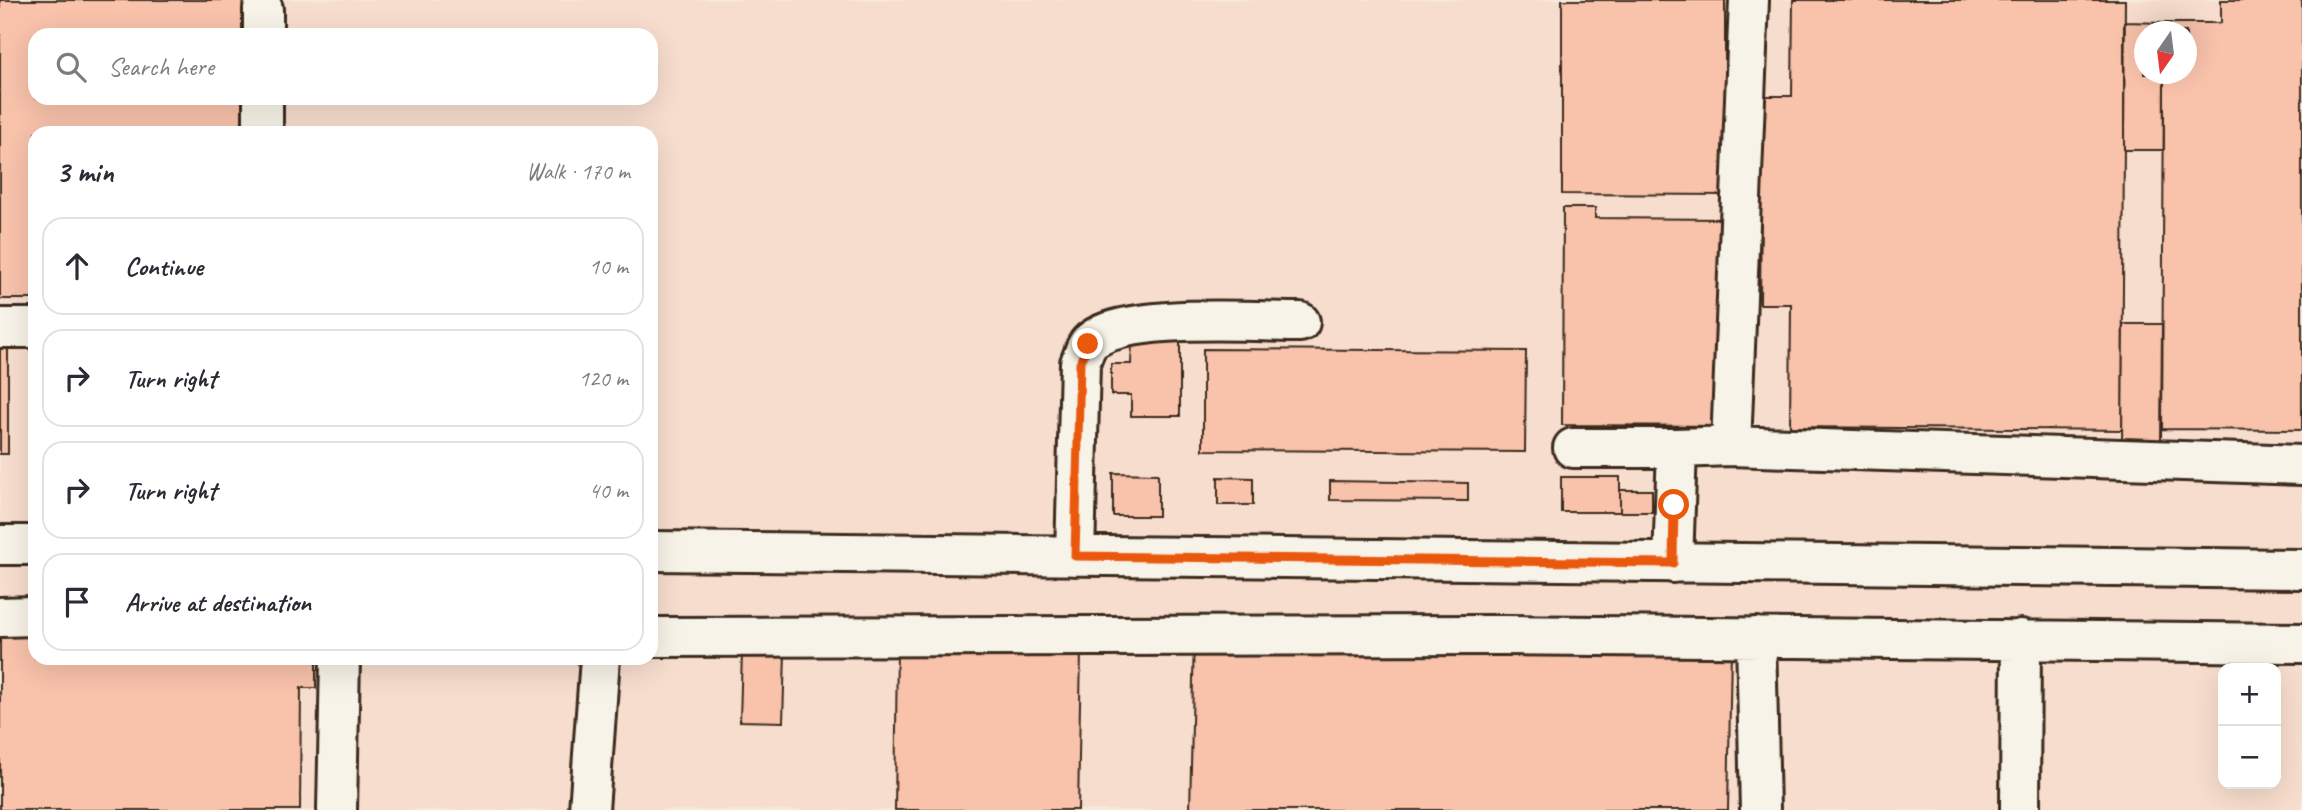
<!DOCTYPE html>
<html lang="en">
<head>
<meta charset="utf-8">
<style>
  :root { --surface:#fff; --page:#f2f2f3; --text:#2b2b33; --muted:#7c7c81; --line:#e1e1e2 }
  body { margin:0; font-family:Caveat,sans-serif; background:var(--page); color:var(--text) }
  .controls { position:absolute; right:21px; bottom:21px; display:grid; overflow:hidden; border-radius:14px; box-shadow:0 7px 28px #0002 }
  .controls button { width:63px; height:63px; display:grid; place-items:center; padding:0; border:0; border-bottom:2px solid var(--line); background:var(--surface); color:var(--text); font:35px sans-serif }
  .compass { position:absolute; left:2134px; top:21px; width:63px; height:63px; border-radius:50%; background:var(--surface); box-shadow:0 7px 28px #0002; rotate:194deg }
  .stop { position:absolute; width:21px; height:21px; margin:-16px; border:5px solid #ea580c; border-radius:50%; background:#fff }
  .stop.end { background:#ea580c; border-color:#fff; box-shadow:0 2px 7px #0008 }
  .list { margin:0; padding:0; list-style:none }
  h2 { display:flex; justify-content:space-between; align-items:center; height:91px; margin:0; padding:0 28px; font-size:30px }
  h2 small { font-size:23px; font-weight:400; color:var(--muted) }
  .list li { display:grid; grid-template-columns:46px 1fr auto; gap:21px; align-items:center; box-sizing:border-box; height:98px; margin:0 14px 14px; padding:0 14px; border:2px solid var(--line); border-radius:21px }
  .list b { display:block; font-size:26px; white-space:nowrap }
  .list em { font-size:23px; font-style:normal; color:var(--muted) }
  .icon { flex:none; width:38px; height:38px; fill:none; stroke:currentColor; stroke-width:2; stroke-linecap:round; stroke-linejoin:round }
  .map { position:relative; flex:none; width:2302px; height:810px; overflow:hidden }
  .search { position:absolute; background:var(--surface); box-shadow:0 7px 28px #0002; left:28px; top:28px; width:630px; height:77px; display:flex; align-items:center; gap:18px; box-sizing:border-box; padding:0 24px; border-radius:21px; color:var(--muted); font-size:26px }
  .panel { position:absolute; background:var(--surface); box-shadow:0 7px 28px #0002; left:28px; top:126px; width:630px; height:539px; border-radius:21px }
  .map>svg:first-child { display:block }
  .built { fill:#f7ddcd; fill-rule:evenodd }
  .building { fill:#f8c2ab; stroke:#3b2a1e; stroke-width:2 }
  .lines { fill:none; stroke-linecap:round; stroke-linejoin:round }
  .minor-casing { stroke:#3b2a1e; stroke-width:44 }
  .minor { stroke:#f7f3e8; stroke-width:38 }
  .route { stroke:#ea580c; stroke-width:9 }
</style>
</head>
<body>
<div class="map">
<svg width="2302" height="810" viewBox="0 0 2302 810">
  <rect width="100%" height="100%" fill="#f7e9dc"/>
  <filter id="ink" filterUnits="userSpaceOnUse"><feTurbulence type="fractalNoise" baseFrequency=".0143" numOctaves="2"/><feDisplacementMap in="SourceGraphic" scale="14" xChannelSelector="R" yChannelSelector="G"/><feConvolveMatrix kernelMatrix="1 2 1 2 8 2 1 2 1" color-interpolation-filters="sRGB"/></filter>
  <g filter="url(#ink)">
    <path class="built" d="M 0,0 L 2302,0 L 2302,810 L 0,810 ZM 2144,32 L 2186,32 L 2186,74 L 2144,74 ZM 35,35 L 651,35 L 651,98 L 35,98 ZM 35,133 L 651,133 L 651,658 L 35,658 ZM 2223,668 L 2276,668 L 2276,784 L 2223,784 Z"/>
    <path class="building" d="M 0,0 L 256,0 L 256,35 L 35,35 L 35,98 L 255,98 L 254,133 L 35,133 L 35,299 L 0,299 Z
      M 1562,0 L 1725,0 L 1725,195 L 1562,194 Z
      M 1793,0 L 2125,0 L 2122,430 L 1790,427 L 1791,304 L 1760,304 L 1762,96 L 1792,96 Z
      M 2221,0 L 2302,0 L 2302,430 L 2162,429 L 2164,74 L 2186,74 L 2186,32 L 2164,32 L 2164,23 L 2221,23 Z
      M 2124,22 L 2164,23 L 2164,32 L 2144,32 L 2144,74 L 2164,74 L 2164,150 L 2124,150 Z
      M 1563,208 L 1595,208 L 1595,218 L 1723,219 L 1723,426 L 1562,425 Z
      M 2123,324 L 2162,324 L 2161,444 L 2122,443 Z
      M 1132,342 L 1180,342 L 1180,416 L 1131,416 L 1131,395 L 1111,395 L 1111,364 L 1131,364 Z
      M 0,348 L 8,348 L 8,454 L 0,454 Z
      M 1203,349 L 1526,351 L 1525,452 L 1203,450 Z
      M 1113,473 L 1158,474 L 1158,516 L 1113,516 Z
      M 1218,477 L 1253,478 L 1253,505 L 1218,505 Z
      M 1561,477 L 1620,477 L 1620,512 L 1561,512 Z
      M 1330,481 L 1468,483 L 1468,501 L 1330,500 Z
      M 1620,490 L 1652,490 L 1652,512 L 1620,512 Z
      M 0,635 L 35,635 L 35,658 L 316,658 L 316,688 L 301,688 L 300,810 L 0,810 Z
      M 1194,636 L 1731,650 L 1728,810 L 1190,810 Z
      M 897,648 L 1081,651 L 1078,810 L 895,810 Z
      M 742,651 L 785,652 L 783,722 L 740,721 Z"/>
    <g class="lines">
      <defs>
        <path id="minor" d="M 263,9 L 263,35
          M 263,98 L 263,133
          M 0,328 L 35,328
          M 1731,446 L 1749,0
          M 1573,448 L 1677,448 L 1731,446 L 2302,465
          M 0,545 L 35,545
          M 651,551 L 2302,569
          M 1075,556 L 1080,363 C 1083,357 1085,347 1089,343 C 1119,312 1255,322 1300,322
          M 1673,563 L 1677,448
          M 0,617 L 35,616
          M 651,637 L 1502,635 L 2302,643
          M 1756,637 L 1760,810
          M 337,810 L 340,658
          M 589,810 L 600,658
          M 2020,810 L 2021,639"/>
      </defs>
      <use href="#minor" class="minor-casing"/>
      <use href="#minor" class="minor"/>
    </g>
  </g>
  <g class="lines" filter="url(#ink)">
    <path class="route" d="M 1088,344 L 1080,363 L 1075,556 L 1673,563 L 1674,505"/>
  </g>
</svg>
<div class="controls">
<button>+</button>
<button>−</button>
</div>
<svg class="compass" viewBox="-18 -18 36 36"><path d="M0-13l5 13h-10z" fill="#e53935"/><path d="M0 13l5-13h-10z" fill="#7c7c81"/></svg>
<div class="stop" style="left:1674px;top:505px"></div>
<div class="stop end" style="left:1088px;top:344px"></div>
<div class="search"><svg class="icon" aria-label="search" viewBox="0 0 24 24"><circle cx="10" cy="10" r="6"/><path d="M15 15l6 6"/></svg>Search here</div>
<section class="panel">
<h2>3 min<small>Walk · 170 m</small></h2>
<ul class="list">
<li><svg class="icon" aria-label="ahead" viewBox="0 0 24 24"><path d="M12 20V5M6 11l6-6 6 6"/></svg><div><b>Continue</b></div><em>10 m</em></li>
<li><svg class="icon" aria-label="right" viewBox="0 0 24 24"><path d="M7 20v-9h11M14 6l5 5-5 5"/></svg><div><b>Turn right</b></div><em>120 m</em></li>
<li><svg class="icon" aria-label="right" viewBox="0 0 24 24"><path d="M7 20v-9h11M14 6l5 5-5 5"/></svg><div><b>Turn right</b></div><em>40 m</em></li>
<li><svg class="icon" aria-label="arrive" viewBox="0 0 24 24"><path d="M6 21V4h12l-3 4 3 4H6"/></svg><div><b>Arrive at destination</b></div></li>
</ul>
</section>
</div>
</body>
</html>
